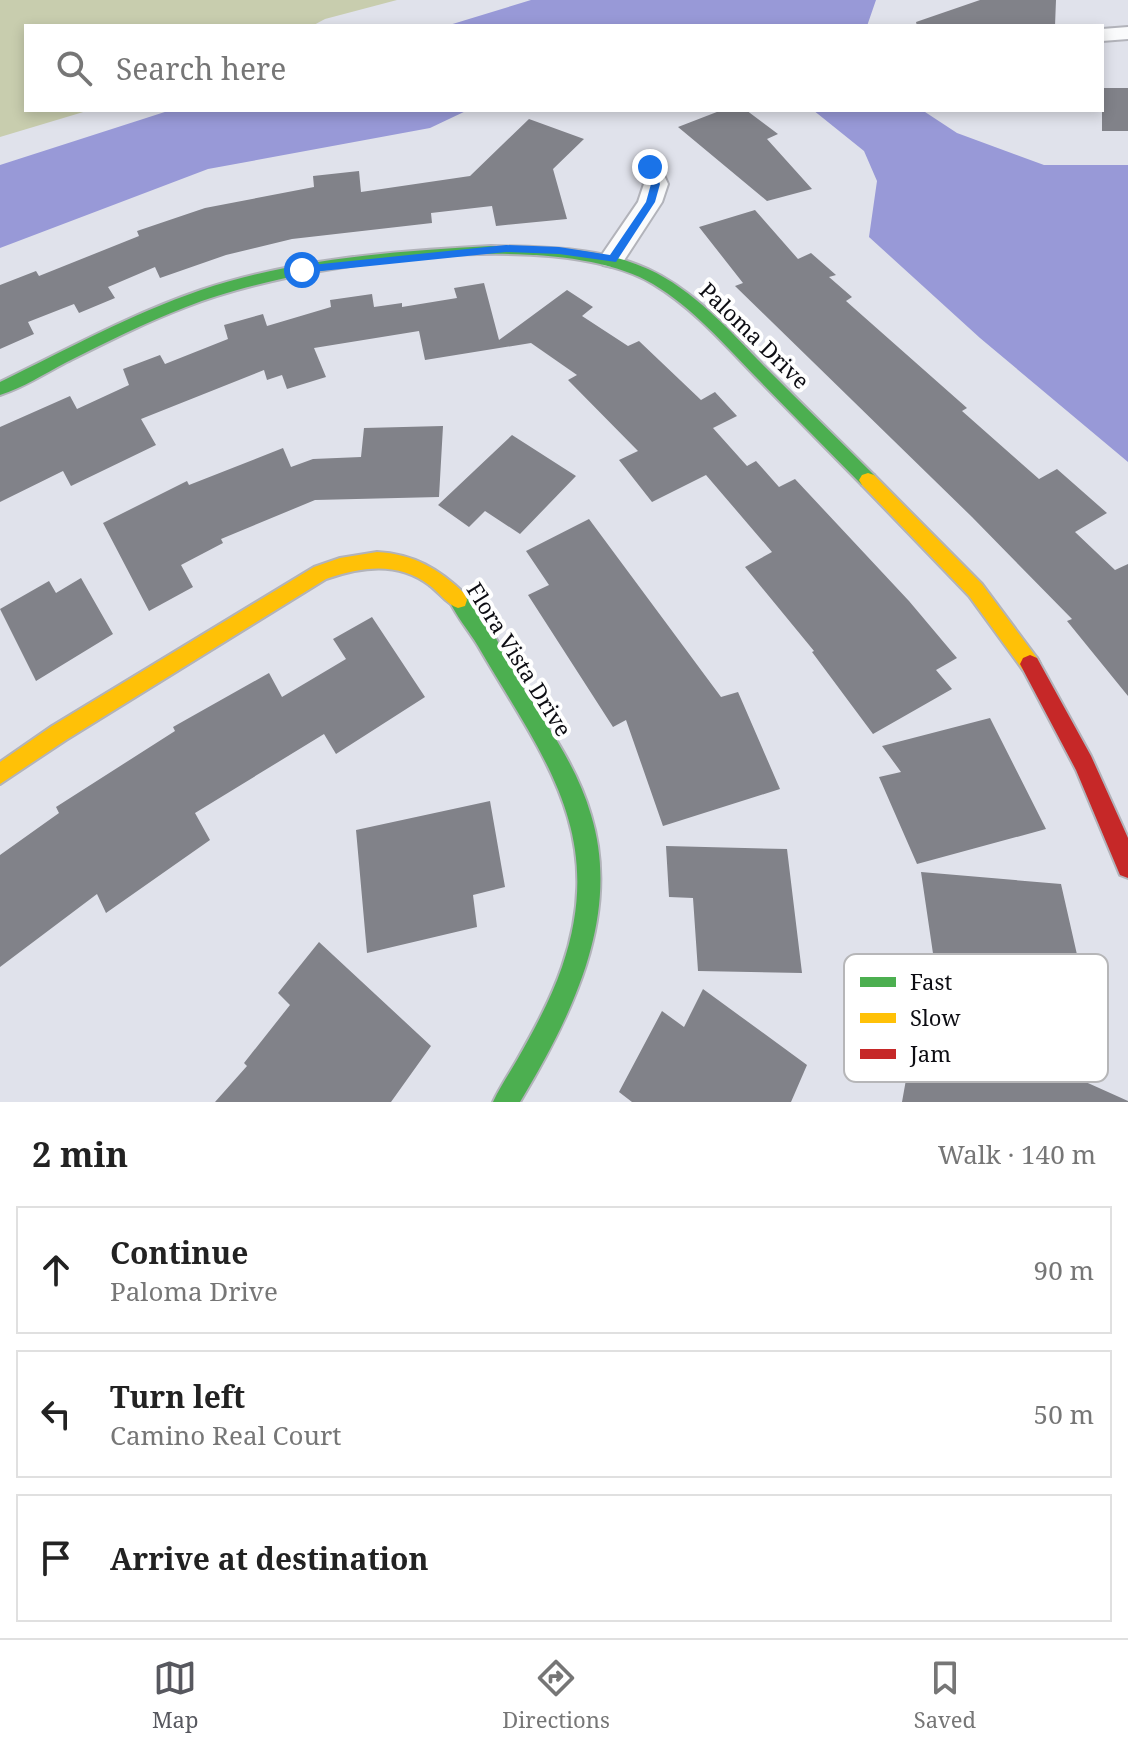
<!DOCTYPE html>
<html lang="en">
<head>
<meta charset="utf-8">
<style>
  :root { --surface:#fff; --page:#f6f6f6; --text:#222; --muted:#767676; --line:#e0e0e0; --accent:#57585f }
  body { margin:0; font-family:"Noto Serif",serif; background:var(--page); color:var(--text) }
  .stop { position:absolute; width:24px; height:24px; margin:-18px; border:6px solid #1a73e8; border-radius:50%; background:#fff }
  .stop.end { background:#1a73e8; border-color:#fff; box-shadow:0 2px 8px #0008 }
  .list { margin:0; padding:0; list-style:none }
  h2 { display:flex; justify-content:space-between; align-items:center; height:104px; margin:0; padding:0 32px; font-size:34px }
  h2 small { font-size:26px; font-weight:400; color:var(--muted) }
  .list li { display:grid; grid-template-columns:52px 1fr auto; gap:24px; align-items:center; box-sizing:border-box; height:128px; margin:0 16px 16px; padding:0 16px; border:2px solid var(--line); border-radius:0px }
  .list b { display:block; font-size:30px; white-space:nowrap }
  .list p { margin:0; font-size:26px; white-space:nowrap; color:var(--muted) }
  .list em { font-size:26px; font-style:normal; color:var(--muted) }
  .icon { flex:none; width:44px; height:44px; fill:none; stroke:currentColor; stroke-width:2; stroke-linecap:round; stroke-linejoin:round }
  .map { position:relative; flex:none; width:1128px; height:1102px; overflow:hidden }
  .search { position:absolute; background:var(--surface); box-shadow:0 4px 12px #0003; left:24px; right:24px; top:24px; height:88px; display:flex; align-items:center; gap:20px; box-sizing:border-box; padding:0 28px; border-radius:0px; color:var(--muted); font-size:30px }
  .sheet { height:536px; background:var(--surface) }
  nav { display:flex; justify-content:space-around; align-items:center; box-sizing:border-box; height:112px; border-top:2px solid var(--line); background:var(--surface); font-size:22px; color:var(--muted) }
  nav a { display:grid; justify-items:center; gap:4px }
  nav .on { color:var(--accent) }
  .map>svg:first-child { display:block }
  .green { fill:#c8cdae }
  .water { fill:#9899d7 }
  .building { fill:#818289 }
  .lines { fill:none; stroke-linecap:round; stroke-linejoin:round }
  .street-casing { stroke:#b2b3ba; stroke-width:4 }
  .fast-casing { stroke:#b2b3ba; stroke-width:4 }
  .slow-casing { stroke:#b2b3ba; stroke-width:4 }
  .jam-casing { stroke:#b2b3ba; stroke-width:4 }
  .street { fill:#fafbfc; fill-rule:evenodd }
  .fast { fill:#4caf50; fill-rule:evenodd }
  .slow { fill:#ffc107; fill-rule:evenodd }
  .jam { fill:#c62828; fill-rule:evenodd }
  .route { fill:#1a73e8 }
  .labels { text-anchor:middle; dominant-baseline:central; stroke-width:8; stroke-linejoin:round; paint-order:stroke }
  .street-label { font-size:22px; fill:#0d0d13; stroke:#fff }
  .key { fill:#fff; stroke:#b6b6b8; stroke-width:2 }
  .key-label { font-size:22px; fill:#0d0d13 }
</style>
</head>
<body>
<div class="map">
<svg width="1128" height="1102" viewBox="0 0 1128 1102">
  <rect width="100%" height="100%" fill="#e0e2eb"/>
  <path class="green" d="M 0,0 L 397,0 L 325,19 L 312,26 L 26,26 L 26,110 L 90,110 L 0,137 Z"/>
  <path class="water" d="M 531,0 L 876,0 L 867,26 L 446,26 Z
    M 171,110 L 468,110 L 430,128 L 208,169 L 0,248 L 0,165 Z
    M 813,110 L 922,110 L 957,133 L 1044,165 L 1128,165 L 1128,462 L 980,338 L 869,237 L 877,181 L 864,151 Z"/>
  <path class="building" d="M 980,0 L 1056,0 L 1055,26 L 917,26 L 916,22 Z
    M 1102,88 L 1128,88 L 1128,131 L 1102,131 Z
    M 722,110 L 746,110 L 778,134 L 767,139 L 812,189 L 767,201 L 678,127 Z
    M 529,119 L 584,139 L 553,169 L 567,219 L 496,226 L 492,206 L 431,213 L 432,223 L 292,239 L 226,255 L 160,278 L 155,267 L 108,287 L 115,298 L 79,313 L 74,304 L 28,322 L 34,334 L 0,349 L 0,285 L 36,271 L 39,276 L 139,236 L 137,231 L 205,208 L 314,187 L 313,176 L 359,171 L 361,192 L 470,176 Z
    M 755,210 L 798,259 L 811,253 L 836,275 L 829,277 L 852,297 L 846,301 L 967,408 L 962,411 L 1039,479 L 1057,469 L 1107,513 L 1075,532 L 1115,570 L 1128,564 L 1128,696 L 1067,621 L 1072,619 L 972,517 L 735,286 L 743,283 L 699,227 Z
    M 484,283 L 499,340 L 567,290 L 593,307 L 582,316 L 628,346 L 639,341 L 701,400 L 715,392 L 737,416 L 713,428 L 747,466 L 756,461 L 779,487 L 795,479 L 909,601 L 957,658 L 936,670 L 952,689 L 873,734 L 812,652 L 814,651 L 745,567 L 772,552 L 706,475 L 652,502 L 619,460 L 638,451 L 568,380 L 577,375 L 531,343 L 425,360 L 419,331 L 314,348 L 326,377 L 287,389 L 282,375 L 267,380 L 264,370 L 141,419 L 156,445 L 71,486 L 63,471 L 0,502 L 0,427 L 70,396 L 77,409 L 129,385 L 123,369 L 160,355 L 165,364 L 228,339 L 224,325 L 263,314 L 267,326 L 331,307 L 330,300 L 372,294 L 374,307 L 402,303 L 402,307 L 457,298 L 454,288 Z
    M 443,426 L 439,497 L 315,500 L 221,539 L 223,543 L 181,565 L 193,587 L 149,611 L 103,523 L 187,481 L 189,485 L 283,448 L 291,467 L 313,459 L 361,457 L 364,428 Z
    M 512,435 L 576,476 L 520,534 L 485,511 L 469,527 L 438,505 Z
    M 589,519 L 721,697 L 738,692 L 780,789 L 663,826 L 626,720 L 613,727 L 528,595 L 549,585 L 526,551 Z
    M 81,578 L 113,634 L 36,681 L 0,609 L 49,581 L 56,593 Z
    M 372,617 L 425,697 L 336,754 L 324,734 L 195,813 L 210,840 L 106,913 L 97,894 L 0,967 L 0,855 L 59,813 L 56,807 L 175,731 L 173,727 L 269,673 L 282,697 L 346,659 L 333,639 Z
    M 990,718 L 1046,829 L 917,864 L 879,777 L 901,772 L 882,746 Z
    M 490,801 L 505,887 L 473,895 L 477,927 L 367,953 L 356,830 Z
    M 666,846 L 787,849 L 802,973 L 698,971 L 693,898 L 669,897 Z
    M 921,872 L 1061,884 L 1083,981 L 1050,979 L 1057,1011 L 940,1001 Z
    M 319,942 L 431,1046 L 391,1102 L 215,1102 L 247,1066 L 244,1063 L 290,1005 L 278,993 Z
    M 703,989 L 807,1065 L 791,1102 L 632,1102 L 619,1092 L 662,1011 L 684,1027 Z
    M 919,1007 L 1128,1101 L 1128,1102 L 902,1102 Z"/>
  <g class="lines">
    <defs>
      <path id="street" d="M 1128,27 L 1128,39 L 1102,41 L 1102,29 Z
        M 650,160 L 658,162 L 668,184 L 662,202 L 621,265 L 612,267 L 603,265 L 599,259 L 638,202 L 644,184 L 639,167 L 642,162 Z"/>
      <path id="fast" d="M 491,246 C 544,247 599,247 648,269 C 694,290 730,331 765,367 C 801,403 838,439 874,475 L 877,480 L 874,485 L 862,485 C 827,449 791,413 756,377 C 724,344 693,308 653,284 C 552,224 291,265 186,307 C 144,323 105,343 65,363 C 44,374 23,388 0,395 L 0,382 C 66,350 131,314 201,290 C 293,259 394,251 491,246 Z
        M 458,592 C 479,599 507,660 519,681 C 546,724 577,766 591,815 C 622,916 571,1017 520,1102 L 493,1102 C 500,1087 509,1074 517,1060 C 534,1030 551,999 562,967 C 608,833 542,756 478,646 C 469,631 456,616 449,600 L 451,594 Z"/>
      <path id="slow" d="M 868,473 L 874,475 L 982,584 L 1037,658 L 1040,664 L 1037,670 L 1030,673 L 1023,670 L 969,596 L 862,485 L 859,480 L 862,475 Z
        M 377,552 C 414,554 439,569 465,594 L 467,600 L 465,606 L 458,608 C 446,604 439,592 429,585 C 397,561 361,567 326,579 L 66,740 L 0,784 L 0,762 L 52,726 L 314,567 L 340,558 Z"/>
      <path id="jam" d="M 1030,655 L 1037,658 L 1091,756 L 1128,838 L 1128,878 L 1120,875 L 1076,770 L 1020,664 L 1023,658 Z"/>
    </defs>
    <use href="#street" class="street-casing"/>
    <use href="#fast" class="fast-casing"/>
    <use href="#slow" class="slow-casing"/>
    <use href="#jam" class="jam-casing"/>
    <use href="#street" class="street"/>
    <use href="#fast" class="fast"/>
    <use href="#slow" class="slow"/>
    <use href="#jam" class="jam"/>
  </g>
  <path class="route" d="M 646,165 L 653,165 L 660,184 L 655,202 L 616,262 L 559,254 L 506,252 L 302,273 L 296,270 L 302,266 L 506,245 L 559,247 L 610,255 L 646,202 L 651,184 Z"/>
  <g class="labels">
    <g class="street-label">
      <text transform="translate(755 335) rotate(44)">Paloma Drive</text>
      <text transform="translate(520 659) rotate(58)">Flora Vista Drive</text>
    </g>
  </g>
  <rect x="844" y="954" width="264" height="128" rx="12" class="key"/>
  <rect x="860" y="977" width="36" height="10" fill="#4caf50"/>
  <rect x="860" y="1013" width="36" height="10" fill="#ffc107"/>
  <rect x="860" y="1049" width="36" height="10" fill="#c62828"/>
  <g class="key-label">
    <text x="910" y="990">Fast</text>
    <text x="910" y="1026">Slow</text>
    <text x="910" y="1062">Jam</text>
  </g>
</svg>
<div class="stop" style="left:302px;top:270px"></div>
<div class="stop end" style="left:650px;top:167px"></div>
<div class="search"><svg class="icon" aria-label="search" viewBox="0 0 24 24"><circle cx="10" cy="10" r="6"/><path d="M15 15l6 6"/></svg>Search here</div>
</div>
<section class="sheet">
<h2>2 min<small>Walk · 140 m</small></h2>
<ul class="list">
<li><svg class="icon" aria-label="ahead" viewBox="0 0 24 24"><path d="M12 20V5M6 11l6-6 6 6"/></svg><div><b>Continue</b><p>Paloma Drive</p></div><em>90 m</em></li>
<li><svg class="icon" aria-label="left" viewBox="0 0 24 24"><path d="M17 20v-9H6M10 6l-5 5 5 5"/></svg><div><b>Turn left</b><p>Camino Real Court</p></div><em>50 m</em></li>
<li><svg class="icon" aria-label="arrive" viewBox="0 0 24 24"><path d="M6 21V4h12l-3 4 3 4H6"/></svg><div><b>Arrive at destination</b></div></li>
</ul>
</section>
<nav>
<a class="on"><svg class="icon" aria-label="map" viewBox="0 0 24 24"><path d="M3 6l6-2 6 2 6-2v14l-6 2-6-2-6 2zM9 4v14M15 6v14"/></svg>Map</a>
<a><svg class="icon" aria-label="directions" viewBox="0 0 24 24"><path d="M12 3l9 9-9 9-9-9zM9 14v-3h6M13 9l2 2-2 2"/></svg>Directions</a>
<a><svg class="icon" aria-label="saved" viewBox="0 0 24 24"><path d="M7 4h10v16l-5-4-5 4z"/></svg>Saved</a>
</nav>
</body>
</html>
